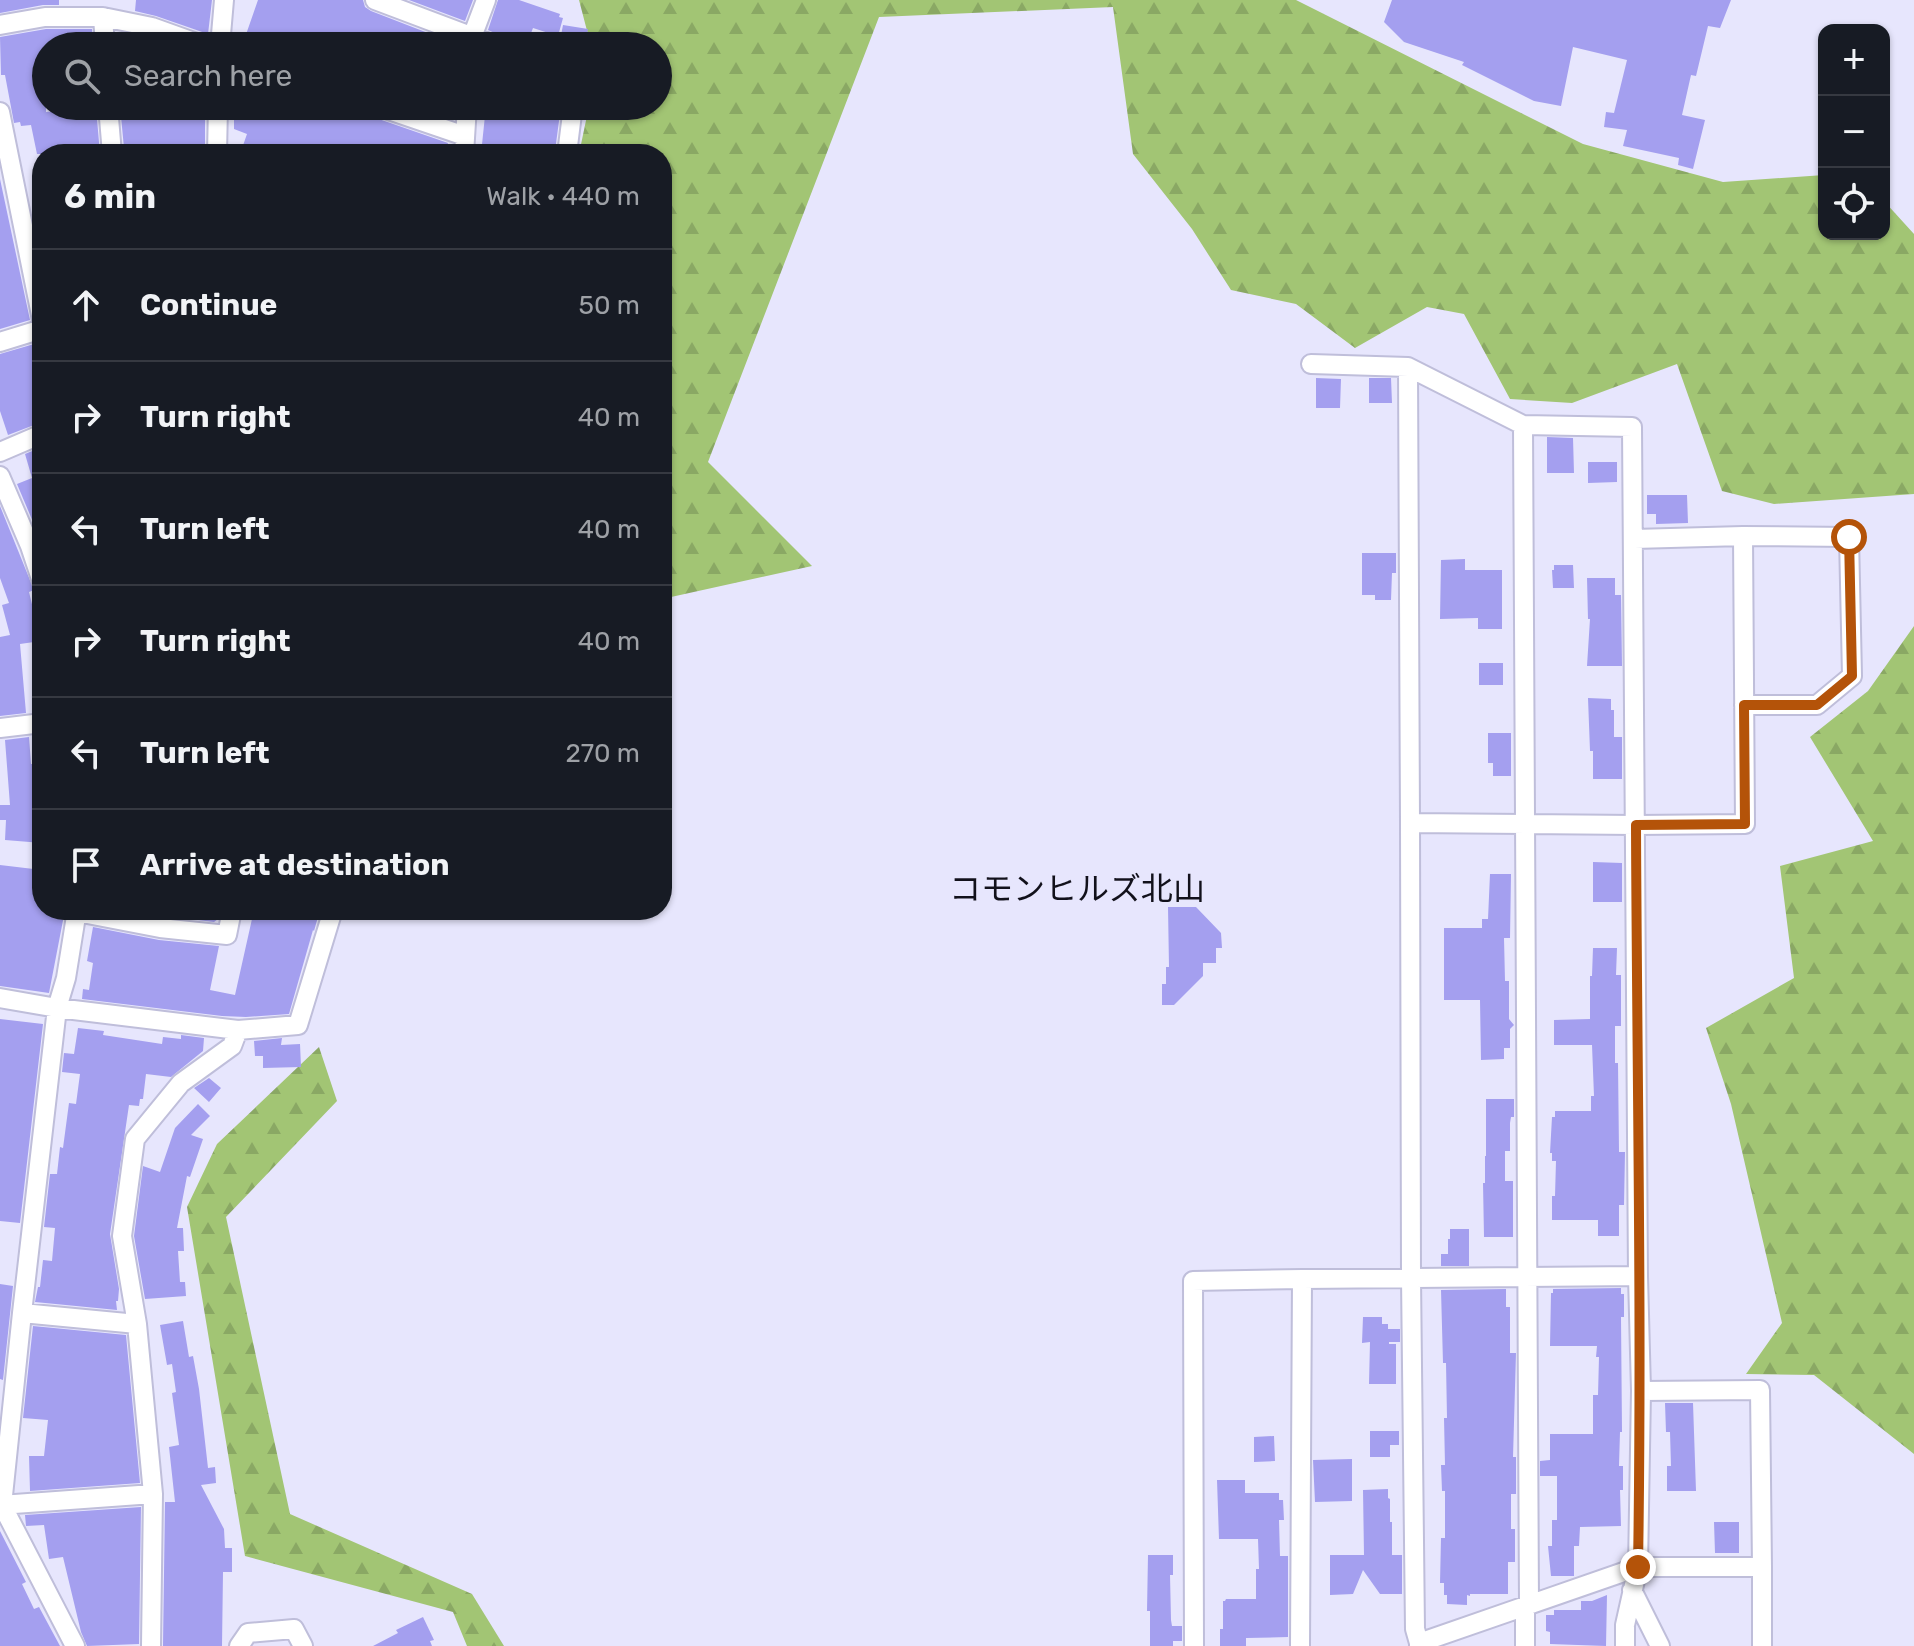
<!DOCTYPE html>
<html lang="en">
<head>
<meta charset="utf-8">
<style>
  :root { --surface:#171b24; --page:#20242c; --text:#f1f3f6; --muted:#9ea1a6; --line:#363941 }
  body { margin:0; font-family:Rubik,"Noto Sans JP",sans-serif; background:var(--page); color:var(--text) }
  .controls { position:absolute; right:24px; top:24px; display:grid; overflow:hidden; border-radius:16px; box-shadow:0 2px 6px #0004 }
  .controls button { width:72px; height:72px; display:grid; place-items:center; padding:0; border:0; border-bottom:2px solid var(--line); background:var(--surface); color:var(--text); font:40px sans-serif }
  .stop { position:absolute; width:24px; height:24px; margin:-18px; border:6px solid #b45309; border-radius:50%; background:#fff }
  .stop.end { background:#b45309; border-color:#fff; box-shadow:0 2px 8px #0008 }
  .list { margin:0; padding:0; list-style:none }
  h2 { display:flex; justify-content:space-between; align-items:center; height:104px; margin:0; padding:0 32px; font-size:34px }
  h2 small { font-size:26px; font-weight:400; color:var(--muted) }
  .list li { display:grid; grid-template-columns:52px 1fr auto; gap:24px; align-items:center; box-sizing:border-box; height:112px; padding:0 32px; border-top:2px solid var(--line) }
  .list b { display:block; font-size:30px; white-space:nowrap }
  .list em { font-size:26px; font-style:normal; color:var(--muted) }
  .icon { flex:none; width:44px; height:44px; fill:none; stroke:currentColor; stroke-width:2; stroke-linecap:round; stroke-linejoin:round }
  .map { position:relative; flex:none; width:1914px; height:1646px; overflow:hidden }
  .search { position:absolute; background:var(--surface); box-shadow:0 2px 6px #0004; left:32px; top:32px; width:640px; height:88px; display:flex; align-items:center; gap:20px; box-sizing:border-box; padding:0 28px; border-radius:44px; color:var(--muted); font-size:30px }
  .panel { position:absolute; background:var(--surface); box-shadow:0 2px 6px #0004; left:32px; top:144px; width:640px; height:776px; border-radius:32px }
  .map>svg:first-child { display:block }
  .forest { fill:url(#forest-firs) }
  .building { fill:#a49fef }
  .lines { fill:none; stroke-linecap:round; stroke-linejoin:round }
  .street-casing { stroke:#bfbeda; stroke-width:22 }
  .street { stroke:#fff; stroke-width:18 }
  .route { stroke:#b45309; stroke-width:10 }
  .labels { text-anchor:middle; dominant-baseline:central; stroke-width:8; stroke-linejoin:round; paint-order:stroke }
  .quarter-label { font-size:32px; fill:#12111b; stroke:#e7e6fd }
</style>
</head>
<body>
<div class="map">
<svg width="1914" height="1646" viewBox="0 0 1914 1646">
  <defs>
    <pattern id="forest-firs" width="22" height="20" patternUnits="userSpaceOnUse" patternTransform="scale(2)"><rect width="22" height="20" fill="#a2c574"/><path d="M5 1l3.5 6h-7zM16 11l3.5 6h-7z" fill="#8aa864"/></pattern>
  </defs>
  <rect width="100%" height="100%" fill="#e7e6fd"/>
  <path class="forest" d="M 579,0 L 1296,0 L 1583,144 L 1723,182 L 1824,175 L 1824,234 L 1884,234 L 1884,201 L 1914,234 L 1914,494 L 1774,504 L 1722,491 L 1677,364 L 1572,403 L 1510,399 L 1464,314 L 1427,307 L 1355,348 L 1296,304 L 1231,290 L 1192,229 L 1133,154 L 1113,7 L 879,17 L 708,462 L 812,566 L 662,599 L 662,154 L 579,154 L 589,106 L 658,106 L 658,46 L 591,46 Z
    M 1914,626 L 1914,1454 L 1814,1375 L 1746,1374 L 1782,1323 L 1731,1104 L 1706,1028 L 1794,978 L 1780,866 L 1873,841 L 1810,737 L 1868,691 Z
    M 319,1047 L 337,1101 L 226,1217 L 290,1514 L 472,1594 L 504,1646 L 467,1646 L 453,1612 L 245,1556 L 187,1207 L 217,1144 Z"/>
  <path class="building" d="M 0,0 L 59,0 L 59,5 L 43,5 L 0,13 Z
    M 136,0 L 212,0 L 208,34 L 156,16 L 135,11 Z
    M 258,0 L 363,0 L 365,7 L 371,11 L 459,45 L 369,46 L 353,40 L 351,46 L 242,46 Z
    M 409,0 L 473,0 L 465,21 Z
    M 498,0 L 519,0 L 560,14 L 559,17 L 563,18 L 558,36 L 533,28 L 526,46 L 524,46 L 488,30 Z
    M 1392,0 L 1731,0 L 1720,28 L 1708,26 L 1696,76 L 1691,75 L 1682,115 L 1705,120 L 1693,169 L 1678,165 L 1679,158 L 1623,146 L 1627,130 L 1604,127 L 1606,112 L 1614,113 L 1627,60 L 1573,47 L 1561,106 L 1534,101 L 1462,65 L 1464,62 L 1404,42 L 1384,22 Z
    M 563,25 L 588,29 L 585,46 L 559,46 Z
    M 46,29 L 92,29 L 93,46 L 46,46 L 46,112 L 96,107 L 100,154 L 37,154 L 31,125 L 21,126 L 20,122 L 14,123 L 5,75 L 1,75 L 0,37 Z
    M 120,106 L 205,106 L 205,154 L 135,154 L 135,147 L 124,148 Z
    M 238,106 L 364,106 L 363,112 L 373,117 L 448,143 L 445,154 L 381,154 L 350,145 L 347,154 L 240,154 L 247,134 L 234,129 L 234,118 Z
    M 486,106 L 561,106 L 555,151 L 513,147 L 513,154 L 481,154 Z
    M 0,179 L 30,320 L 0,329 Z
    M 41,342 L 42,357 L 33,359 L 42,385 L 42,422 L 8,435 L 0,411 L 0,354 Z
    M 1316,378 L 1341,379 L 1340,408 L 1316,408 Z
    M 1369,378 L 1391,378 L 1392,403 L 1369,403 Z
    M 1547,437 L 1573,438 L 1574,473 L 1547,473 Z
    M 42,447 L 42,527 L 36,529 L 17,484 L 32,478 L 25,454 Z
    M 1588,462 L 1617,462 L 1617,482 L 1588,483 Z
    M 1647,495 L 1687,495 L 1688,523 L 1656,524 L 1656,514 L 1647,514 Z
    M 0,506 L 34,590 L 29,592 L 41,641 L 20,644 L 26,713 L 0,716 L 0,637 L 10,635 L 2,605 L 9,603 L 0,578 Z
    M 1362,553 L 1396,553 L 1396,573 L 1392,573 L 1391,600 L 1375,600 L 1375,595 L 1362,595 Z
    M 1465,559 L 1465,570 L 1502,570 L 1502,629 L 1478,629 L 1478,618 L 1440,619 L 1441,560 Z
    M 1554,565 L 1573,565 L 1574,588 L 1553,588 L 1552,570 L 1554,570 Z
    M 1587,578 L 1615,578 L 1615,595 L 1621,595 L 1622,666 L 1587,666 L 1590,619 L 1588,619 Z
    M 1479,663 L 1503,663 L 1503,685 L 1479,685 Z
    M 1588,698 L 1611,699 L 1611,710 L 1614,710 L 1614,737 L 1622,737 L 1622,779 L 1593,779 L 1593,751 L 1590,751 Z
    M 1488,733 L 1511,733 L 1511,776 L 1493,776 L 1493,763 L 1488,763 Z
    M 29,737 L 31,764 L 42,764 L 42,843 L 5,840 L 6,820 L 0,820 L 0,805 L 10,805 L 5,740 Z
    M 1593,862 L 1622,863 L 1622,902 L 1593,902 Z
    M 0,865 L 42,870 L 42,910 L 65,910 L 49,993 L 0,986 Z
    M 1490,874 L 1511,874 L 1510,938 L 1504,938 L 1505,981 L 1509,981 L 1509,1019 L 1514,1025 L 1510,1029 L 1510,1048 L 1504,1048 L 1504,1059 L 1481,1060 L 1480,1000 L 1444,1000 L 1444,928 L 1482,928 L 1482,919 L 1488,919 Z
    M 1168,907 L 1196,907 L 1221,933 L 1222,948 L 1216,948 L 1216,963 L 1203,963 L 1203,976 L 1174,1005 L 1162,1005 L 1162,984 L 1166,984 L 1166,967 L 1169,967 Z
    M 157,910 L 220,910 L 218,919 L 214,922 L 157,915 Z
    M 254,910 L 320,910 L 314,931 L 313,930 L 289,1014 L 246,1017 L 222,1016 L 82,999 L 83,989 L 89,990 L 93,963 L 87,961 L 93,927 L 159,940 L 219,946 L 210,990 L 235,995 Z
    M 1593,948 L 1617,948 L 1616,975 L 1621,975 L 1621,1026 L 1615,1026 L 1615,1063 L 1618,1063 L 1619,1152 L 1625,1152 L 1624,1205 L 1619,1205 L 1619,1236 L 1598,1236 L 1598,1220 L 1552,1220 L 1552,1196 L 1555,1196 L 1556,1161 L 1552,1161 L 1552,1153 L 1550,1153 L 1552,1117 L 1555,1117 L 1555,1111 L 1591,1111 L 1591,1096 L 1594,1096 L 1592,1045 L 1554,1045 L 1554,1020 L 1590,1019 L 1590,976 L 1592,976 Z
    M 0,1019 L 43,1024 L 20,1223 L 0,1221 Z
    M 78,1028 L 104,1031 L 103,1035 L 162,1044 L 163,1037 L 181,1039 L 181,1035 L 204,1038 L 203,1051 L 171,1077 L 146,1074 L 143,1099 L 140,1099 L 139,1106 L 129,1105 L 110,1234 L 119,1289 L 118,1301 L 116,1301 L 117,1310 L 35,1302 L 38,1287 L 40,1287 L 43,1260 L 52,1261 L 55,1228 L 44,1227 L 50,1174 L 57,1174 L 60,1147 L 63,1148 L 69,1103 L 76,1104 L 80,1074 L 62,1072 L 64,1053 L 74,1054 Z
    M 282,1038 L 281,1045 L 300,1044 L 301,1067 L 263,1068 L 263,1056 L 255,1056 L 254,1041 Z
    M 209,1078 L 221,1088 L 209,1102 L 194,1088 Z
    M 1486,1099 L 1514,1099 L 1514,1117 L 1511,1117 L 1510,1123 L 1510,1151 L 1505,1151 L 1505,1181 L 1513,1181 L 1513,1237 L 1484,1237 L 1483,1183 L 1485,1183 L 1485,1156 L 1486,1156 Z
    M 198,1104 L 210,1116 L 191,1135 L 203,1139 L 190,1177 L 187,1176 L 177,1228 L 183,1228 L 184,1251 L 178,1251 L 180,1282 L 185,1282 L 186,1296 L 145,1299 L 134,1236 L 143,1166 L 160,1172 L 175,1128 Z
    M 1450,1229 L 1469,1229 L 1469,1266 L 1441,1266 L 1441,1254 L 1448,1254 L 1448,1239 L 1450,1239 Z
    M 0,1284 L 13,1286 L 3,1380 L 0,1379 Z
    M 1621,1288 L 1621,1294 L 1624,1294 L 1624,1317 L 1621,1317 L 1622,1432 L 1620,1432 L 1619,1466 L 1623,1466 L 1623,1490 L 1620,1490 L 1621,1526 L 1580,1527 L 1579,1546 L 1574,1546 L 1574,1576 L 1551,1576 L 1548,1546 L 1552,1546 L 1552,1520 L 1557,1520 L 1557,1476 L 1540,1476 L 1540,1461 L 1550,1460 L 1550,1434 L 1593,1434 L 1593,1395 L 1598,1395 L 1599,1357 L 1596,1357 L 1597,1346 L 1550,1346 L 1551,1293 L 1553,1293 L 1553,1289 Z
    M 1506,1289 L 1506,1307 L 1510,1307 L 1510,1353 L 1516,1353 L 1513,1457 L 1516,1457 L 1516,1494 L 1511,1494 L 1511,1529 L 1515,1529 L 1515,1562 L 1508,1562 L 1508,1594 L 1470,1594 L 1470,1596 L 1467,1595 L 1467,1605 L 1447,1604 L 1447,1595 L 1444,1595 L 1444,1583 L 1440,1583 L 1441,1538 L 1445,1538 L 1445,1491 L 1442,1491 L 1441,1465 L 1445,1465 L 1444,1418 L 1447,1418 L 1446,1363 L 1443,1363 L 1441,1290 Z
    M 1363,1317 L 1382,1317 L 1382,1324 L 1388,1324 L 1388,1329 L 1400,1329 L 1400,1342 L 1389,1342 L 1389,1344 L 1396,1344 L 1396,1384 L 1369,1384 L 1370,1342 L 1362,1343 Z
    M 183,1321 L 189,1357 L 193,1356 L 199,1389 L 208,1468 L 215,1467 L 216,1483 L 201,1485 L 224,1529 L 225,1548 L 232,1548 L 232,1572 L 223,1572 L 222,1646 L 163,1646 L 165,1502 L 175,1502 L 169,1447 L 179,1445 L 172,1393 L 176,1392 L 172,1364 L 167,1365 L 160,1325 Z
    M 33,1326 L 126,1335 L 140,1483 L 30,1491 L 29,1456 L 44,1456 L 48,1420 L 23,1418 Z
    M 1665,1403 L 1693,1403 L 1696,1491 L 1667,1491 L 1667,1466 L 1671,1466 L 1670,1432 L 1666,1432 Z
    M 1370,1431 L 1399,1431 L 1399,1445 L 1390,1445 L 1390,1457 L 1370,1457 Z
    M 1274,1436 L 1275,1461 L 1254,1462 L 1254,1437 Z
    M 1352,1459 L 1352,1501 L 1315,1502 L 1313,1460 Z
    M 1217,1480 L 1245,1480 L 1245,1493 L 1279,1493 L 1279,1500 L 1283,1500 L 1284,1520 L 1279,1520 L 1280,1556 L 1288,1556 L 1288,1637 L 1246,1638 L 1246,1646 L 1220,1646 L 1220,1629 L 1223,1629 L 1223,1601 L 1225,1601 L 1226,1599 L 1256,1599 L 1256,1569 L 1259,1569 L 1258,1539 L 1219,1539 Z
    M 1388,1489 L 1388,1498 L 1390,1499 L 1390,1522 L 1392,1522 L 1392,1555 L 1402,1555 L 1402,1594 L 1380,1594 L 1363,1570 L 1353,1594 L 1330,1595 L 1330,1555 L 1364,1555 L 1363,1490 Z
    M 141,1507 L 139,1644 L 87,1646 L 81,1632 L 63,1557 L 49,1559 L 44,1525 L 26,1526 L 25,1515 Z
    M 1714,1522 L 1739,1522 L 1739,1553 L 1715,1553 Z
    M 0,1531 L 26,1582 L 22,1584 L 34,1609 L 39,1607 L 60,1646 L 0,1646 Z
    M 1148,1555 L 1173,1555 L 1173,1575 L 1170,1575 L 1171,1620 L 1172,1626 L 1182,1626 L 1182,1641 L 1173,1641 L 1173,1646 L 1150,1646 L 1150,1611 L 1147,1611 Z
    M 1607,1595 L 1606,1646 L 1550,1644 L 1550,1632 L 1546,1631 L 1546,1615 L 1554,1615 L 1554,1610 L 1581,1610 L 1581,1601 L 1592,1601 Z
    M 423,1617 L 434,1640 L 430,1641 L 432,1646 L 373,1646 L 398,1633 L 396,1630 Z"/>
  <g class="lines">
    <defs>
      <path id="street" d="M 375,0 L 497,46
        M 103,17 L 105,46
        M 0,25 L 45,17 L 103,17 L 152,27 L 205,46
        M 220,46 L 224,0
        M 471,46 L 472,37 L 486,0
        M 108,106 L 112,154
        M 377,106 L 465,136
        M 0,112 L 42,320
        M 217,154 L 218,106
        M 464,154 L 467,106
        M 567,154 L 573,106
        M 0,342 L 42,329
        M 1311,364 L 1408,367
        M 1523,425 L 1408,367 L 1410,823 L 1636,825 L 1745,824 L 1743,536 L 1634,539
        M 0,452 L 42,434
        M 0,476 L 30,546 L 42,582
        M 1743,536 L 1849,537 L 1852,676 L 1817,705 L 1744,705
        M 0,728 L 42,723
        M 1410,823 L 1411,1278 L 1415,1629 L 1419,1643
        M 77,912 L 160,928 L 227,935 L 232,910
        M 0,998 L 57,1008 L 238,1030 L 298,1025 L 333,910
        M 1302,1279 L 1638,1276 L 1641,1391 L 1638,1567 L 1625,1625 L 1625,1646
        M 22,1313 L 137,1324
        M 0,1505 L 153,1494
        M 1632,1590 L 1660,1646
        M 1529,1605 L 1523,425 L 1632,427 L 1638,1276
        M 75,1646 L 2,1505 L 22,1313 L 57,1008 L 66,978 L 77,910
        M 151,1646 L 153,1494 L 137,1324 L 122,1236 L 135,1139 L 181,1083 L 232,1046 L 238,1030
        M 239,1646 L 248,1633 L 294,1629 L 303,1646
        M 1194,1646 L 1193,1281 L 1302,1279 L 1300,1646
        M 1419,1646 L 1419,1643 L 1638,1567 L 1762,1567 L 1760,1390 L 1641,1391
        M 1525,1646 L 1525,1606
        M 1762,1646 L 1762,1567"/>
    </defs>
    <use href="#street" class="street-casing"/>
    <use href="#street" class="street"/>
  </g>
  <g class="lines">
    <path class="route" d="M 1638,1567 C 1642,1320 1637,1072 1636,825 L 1745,824 L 1744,705 L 1817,705 L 1852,676 L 1849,537"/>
  </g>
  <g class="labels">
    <g class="quarter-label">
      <text x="1077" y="889">コモンヒルズ北山</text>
    </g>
  </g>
</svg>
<div class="controls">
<button>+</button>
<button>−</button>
<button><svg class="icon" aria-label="locate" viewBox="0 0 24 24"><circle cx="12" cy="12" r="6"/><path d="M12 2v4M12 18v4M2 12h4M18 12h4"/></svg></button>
</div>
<div class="stop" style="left:1849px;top:537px"></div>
<div class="stop end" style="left:1638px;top:1567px"></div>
<div class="search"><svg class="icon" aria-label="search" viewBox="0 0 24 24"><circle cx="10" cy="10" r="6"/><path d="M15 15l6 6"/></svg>Search here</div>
<section class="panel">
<h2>6 min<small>Walk · 440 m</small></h2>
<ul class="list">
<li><svg class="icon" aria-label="ahead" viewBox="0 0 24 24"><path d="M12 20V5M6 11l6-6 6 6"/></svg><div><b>Continue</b></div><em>50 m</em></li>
<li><svg class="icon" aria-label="right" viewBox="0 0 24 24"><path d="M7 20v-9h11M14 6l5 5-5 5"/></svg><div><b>Turn right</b></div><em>40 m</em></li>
<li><svg class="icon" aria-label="left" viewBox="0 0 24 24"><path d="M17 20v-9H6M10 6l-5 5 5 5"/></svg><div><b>Turn left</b></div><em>40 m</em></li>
<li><svg class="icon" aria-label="right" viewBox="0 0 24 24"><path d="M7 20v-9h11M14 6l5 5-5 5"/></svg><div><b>Turn right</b></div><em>40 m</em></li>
<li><svg class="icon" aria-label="left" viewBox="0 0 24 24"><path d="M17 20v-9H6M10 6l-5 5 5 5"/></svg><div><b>Turn left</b></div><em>270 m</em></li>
<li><svg class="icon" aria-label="arrive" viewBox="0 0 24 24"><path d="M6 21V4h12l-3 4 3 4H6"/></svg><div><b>Arrive at destination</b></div></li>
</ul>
</section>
</div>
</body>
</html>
